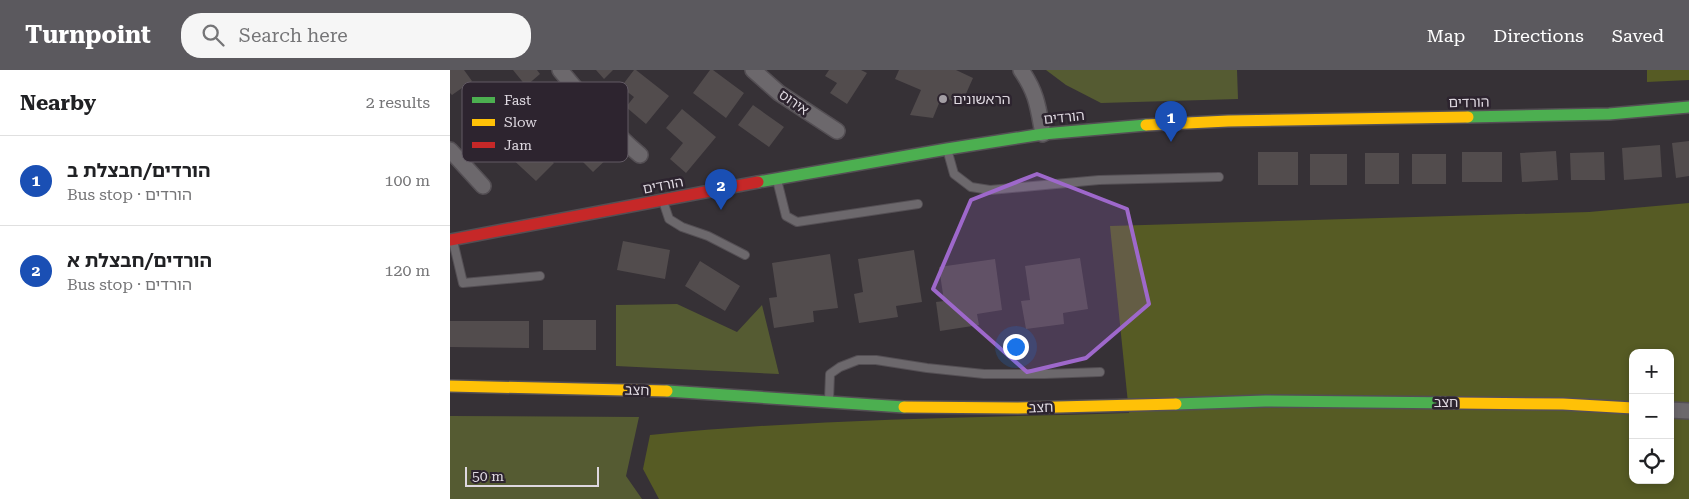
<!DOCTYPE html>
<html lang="en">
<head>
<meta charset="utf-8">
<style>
  :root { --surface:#fff; --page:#f6f6f6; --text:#202124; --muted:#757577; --line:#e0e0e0; --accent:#5b595e }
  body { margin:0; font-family:"Roboto Serif","Noto Sans Hebrew",serif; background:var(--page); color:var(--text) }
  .controls { position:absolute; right:15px; bottom:15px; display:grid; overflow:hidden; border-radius:10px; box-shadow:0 2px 8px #0003 }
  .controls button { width:45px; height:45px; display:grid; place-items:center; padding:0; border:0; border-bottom:1px solid var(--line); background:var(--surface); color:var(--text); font:25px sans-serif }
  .scale { position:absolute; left:15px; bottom:12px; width:134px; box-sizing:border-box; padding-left:5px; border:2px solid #ded8e0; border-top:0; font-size:14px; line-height:18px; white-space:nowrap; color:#ded8e0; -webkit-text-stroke:4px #2d242f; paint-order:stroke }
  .you { position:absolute; left:565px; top:276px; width:18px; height:18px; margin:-12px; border:4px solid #fff; border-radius:50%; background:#1a73e8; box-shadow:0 0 0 8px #1a73e833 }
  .badge { display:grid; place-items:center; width:32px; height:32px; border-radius:50%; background:var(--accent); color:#fff; font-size:16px; font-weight:700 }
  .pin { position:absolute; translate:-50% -41px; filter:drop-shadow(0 1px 2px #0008) }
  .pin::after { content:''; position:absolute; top:26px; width:18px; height:15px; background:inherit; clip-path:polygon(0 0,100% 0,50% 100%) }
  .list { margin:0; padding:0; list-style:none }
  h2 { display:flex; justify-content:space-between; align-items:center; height:65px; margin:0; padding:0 20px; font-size:21px }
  h2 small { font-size:16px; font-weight:400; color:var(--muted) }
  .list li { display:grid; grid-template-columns:32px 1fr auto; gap:15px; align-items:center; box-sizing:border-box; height:90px; padding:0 20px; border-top:1px solid var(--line) }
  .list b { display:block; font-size:19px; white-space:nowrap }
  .list p { margin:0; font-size:16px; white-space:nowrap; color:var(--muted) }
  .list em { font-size:16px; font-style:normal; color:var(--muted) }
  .icon { flex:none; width:28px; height:28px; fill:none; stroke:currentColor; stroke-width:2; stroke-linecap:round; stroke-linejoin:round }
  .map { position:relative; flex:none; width:1239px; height:429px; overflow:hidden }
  header { display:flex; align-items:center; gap:30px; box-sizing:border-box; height:70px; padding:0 25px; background:var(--accent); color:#fff }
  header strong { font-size:24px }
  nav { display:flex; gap:28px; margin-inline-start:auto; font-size:18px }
  .search { width:350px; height:45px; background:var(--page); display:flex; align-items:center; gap:12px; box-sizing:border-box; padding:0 18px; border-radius:20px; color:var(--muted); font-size:19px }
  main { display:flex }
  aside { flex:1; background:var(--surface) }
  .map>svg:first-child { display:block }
  .green { fill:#555b32 }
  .forest { fill:#565b24; fill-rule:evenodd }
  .building { fill:#524c4d }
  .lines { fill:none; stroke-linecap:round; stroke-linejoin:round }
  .lane-casing { stroke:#544f54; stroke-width:10 }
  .street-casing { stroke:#544f54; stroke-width:18 }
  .fast-casing { stroke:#544f54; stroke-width:14 }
  .slow-casing { stroke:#544f54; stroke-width:14 }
  .jam-casing { stroke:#544f54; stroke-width:14 }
  .lane { stroke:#6c686c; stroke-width:8 }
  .street { stroke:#6c686c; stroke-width:15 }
  .fast { stroke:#4caf50; stroke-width:11 }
  .slow { stroke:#ffc107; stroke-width:11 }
  .jam { stroke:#c62828; stroke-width:11 }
  .marked { fill:#9e68cb; fill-opacity:0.2; stroke:#9e68cb; stroke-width:4; stroke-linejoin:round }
  .poi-dot { fill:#a39ea4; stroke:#2d242f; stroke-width:2 }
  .labels { text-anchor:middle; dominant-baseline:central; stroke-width:5; stroke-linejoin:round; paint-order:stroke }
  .poi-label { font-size:14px; fill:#ded8e0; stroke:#2d242f; text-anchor:start }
  .street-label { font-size:14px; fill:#ded8e0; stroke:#2d242f }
  .key { fill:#2d242f; stroke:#625a64; stroke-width:1 }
  .key-label { font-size:14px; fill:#ded8e0 }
</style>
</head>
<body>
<header>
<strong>Turnpoint</strong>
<div class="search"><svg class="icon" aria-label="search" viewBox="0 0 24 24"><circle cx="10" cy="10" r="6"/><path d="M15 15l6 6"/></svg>Search here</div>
<nav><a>Map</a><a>Directions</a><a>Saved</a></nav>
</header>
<main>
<aside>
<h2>Nearby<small>2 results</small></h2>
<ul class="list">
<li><span class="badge" style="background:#1a4fb4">1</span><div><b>הורדים/חבצלת ב</b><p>Bus stop · הורדים</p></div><em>100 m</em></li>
<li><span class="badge" style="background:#1a4fb4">2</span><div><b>הורדים/חבצלת א</b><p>Bus stop · הורדים</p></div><em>120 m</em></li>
</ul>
</aside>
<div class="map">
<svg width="1239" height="429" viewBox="0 0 1239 429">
  <rect width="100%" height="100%" fill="#363136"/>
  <path class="green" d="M 596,0 L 787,0 L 788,29 L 651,33 L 616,15 Z
    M 227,234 L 287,262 L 312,235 L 329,304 L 166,296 L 166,235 Z
    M 0,346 L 189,347 L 176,406 L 192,429 L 0,429 Z"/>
  <path class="forest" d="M 1197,0 L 1239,0 L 1239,10 L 1197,12 Z
    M 1239,133 L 1239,429 L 209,429 L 193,399 L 200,365 C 359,349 519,348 679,343 L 660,156 L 1139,142 ZM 1183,283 L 1220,283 L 1220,410 L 1183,410 Z"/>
  <path class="building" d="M 0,0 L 14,0 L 22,11 L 2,25 L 0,23 Z
    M 63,0 L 87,0 L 90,4 L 76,16 Z
    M 146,0 L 163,0 L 154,9 Z
    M 184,0 L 186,0 L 219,26 L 196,54 L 176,37 L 184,27 L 171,17 Z
    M 260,0 L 263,0 L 294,23 L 276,48 L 243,23 Z
    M 379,0 L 411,0 L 417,3 L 397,34 L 380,23 L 387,13 L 375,6 Z
    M 449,0 L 506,0 L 523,8 L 511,35 L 492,26 L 483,48 L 460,45 L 471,20 L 445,9 Z
    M 303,35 L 334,57 L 319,77 L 288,55 Z
    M 232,39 L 266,67 L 236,103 L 220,89 L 233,73 L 216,58 Z
    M 134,58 L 161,85 L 143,102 L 116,75 Z
    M 75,66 L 104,93 L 86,111 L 57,84 Z
    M 1239,71 L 1239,106 L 1226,108 L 1222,73 Z
    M 1210,75 L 1212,107 L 1174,110 L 1172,78 Z
    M 1106,81 L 1108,110 L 1072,112 L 1070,83 Z
    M 808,82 L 848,82 L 848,115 L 808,115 Z
    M 1012,82 L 1052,82 L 1052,112 L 1012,112 Z
    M 1154,82 L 1155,110 L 1121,110 L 1120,83 Z
    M 915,83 L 949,83 L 949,114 L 915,114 Z
    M 860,84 L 897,84 L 897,115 L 860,115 Z
    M 962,84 L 996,84 L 996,114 L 962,114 Z
    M 173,171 L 220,180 L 215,209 L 167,200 Z
    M 464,180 L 472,232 L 446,236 L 448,247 L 409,253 L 404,224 L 413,222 L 408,189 Z
    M 380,184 L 388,238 L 363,241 L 364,252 L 324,258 L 319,228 L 327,227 L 322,193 Z
    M 630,188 L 638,239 L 613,243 L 614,254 L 576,259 L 571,231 L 580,230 L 575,196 Z
    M 545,189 L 552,240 L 527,244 L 529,255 L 490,261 L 486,232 L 494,231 L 489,197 Z
    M 250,191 L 290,216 L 275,241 L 235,216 Z
    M 93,250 L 146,250 L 146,280 L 93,280 Z
    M 0,251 L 79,251 L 79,278 L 0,277 Z"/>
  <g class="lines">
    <defs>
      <path id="lane" d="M 497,79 L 504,104 L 521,117 L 540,120 L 649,110 L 769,107
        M 327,110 L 336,146 L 347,152 L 468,134
        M 213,131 L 219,149 L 232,157 L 258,166 L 295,185
        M 3,171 L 13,213 L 90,206
        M 379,330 L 380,304 L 390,297 L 408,290 L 426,290 L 477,298 L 534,304 L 595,304 L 650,302"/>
      <path id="street" d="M 110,0 C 135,30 160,60 190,85
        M 303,0 L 329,23 L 387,61
        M 571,0 C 587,23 588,37 593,64
        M 0,80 L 33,116
        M 1220,340 L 1239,341"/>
      <path id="fast" d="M 1018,47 L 1159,44 L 1239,37
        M 308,112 L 497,79 L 593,64 L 696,55
        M 217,321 L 454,337
        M 726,334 L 815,331 L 1008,333"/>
      <path id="slow" d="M 696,55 L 778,51 L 1018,47
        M 0,316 L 217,321
        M 1008,333 L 1113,334 L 1183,338
        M 454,337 L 568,338 L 726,334"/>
      <path id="jam" d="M 0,170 L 308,112"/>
    </defs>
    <use href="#lane" class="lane-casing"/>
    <use href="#street" class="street-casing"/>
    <use href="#fast" class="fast-casing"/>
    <use href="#slow" class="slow-casing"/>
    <use href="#jam" class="jam-casing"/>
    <use href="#lane" class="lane"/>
    <use href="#street" class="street"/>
    <use href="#fast" class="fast"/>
    <use href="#slow" class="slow"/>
    <use href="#jam" class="jam"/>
  </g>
  <path class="marked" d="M 587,104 L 677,139 L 699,234 L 636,288 L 577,302 L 483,219 L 521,130 Z"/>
  <circle class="poi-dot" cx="493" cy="29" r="5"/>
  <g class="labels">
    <g class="poi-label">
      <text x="503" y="29">הראשונים</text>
    </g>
    <g class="street-label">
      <text transform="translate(344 32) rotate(35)">אירוס</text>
      <text transform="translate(1019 32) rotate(-1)">הורדים</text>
      <text transform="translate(614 47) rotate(-6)">הורדים</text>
      <text transform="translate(213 115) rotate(-11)">הורדים</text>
      <text transform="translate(187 320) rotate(2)">חצב</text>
      <text x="996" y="332">חצב</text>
      <text transform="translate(591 337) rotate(-2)">חצב</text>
    </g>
  </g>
  <rect x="12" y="12" width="166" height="80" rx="8" class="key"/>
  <rect x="22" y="27" width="23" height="6" fill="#4caf50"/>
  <rect x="22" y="49" width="23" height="7" fill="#ffc107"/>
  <rect x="22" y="72" width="23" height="6" fill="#c62828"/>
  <g class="key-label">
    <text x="54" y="35">Fast</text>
    <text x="54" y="57">Slow</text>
    <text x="54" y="80">Jam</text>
  </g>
</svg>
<div class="controls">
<button>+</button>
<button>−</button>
<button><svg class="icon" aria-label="locate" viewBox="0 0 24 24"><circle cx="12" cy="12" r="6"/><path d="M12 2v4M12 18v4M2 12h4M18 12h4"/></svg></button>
</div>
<div class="scale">50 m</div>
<div class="you"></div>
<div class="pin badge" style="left:721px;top:72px;background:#1a4fb4">1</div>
<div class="pin badge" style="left:271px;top:140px;background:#1a4fb4">2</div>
</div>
</main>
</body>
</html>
